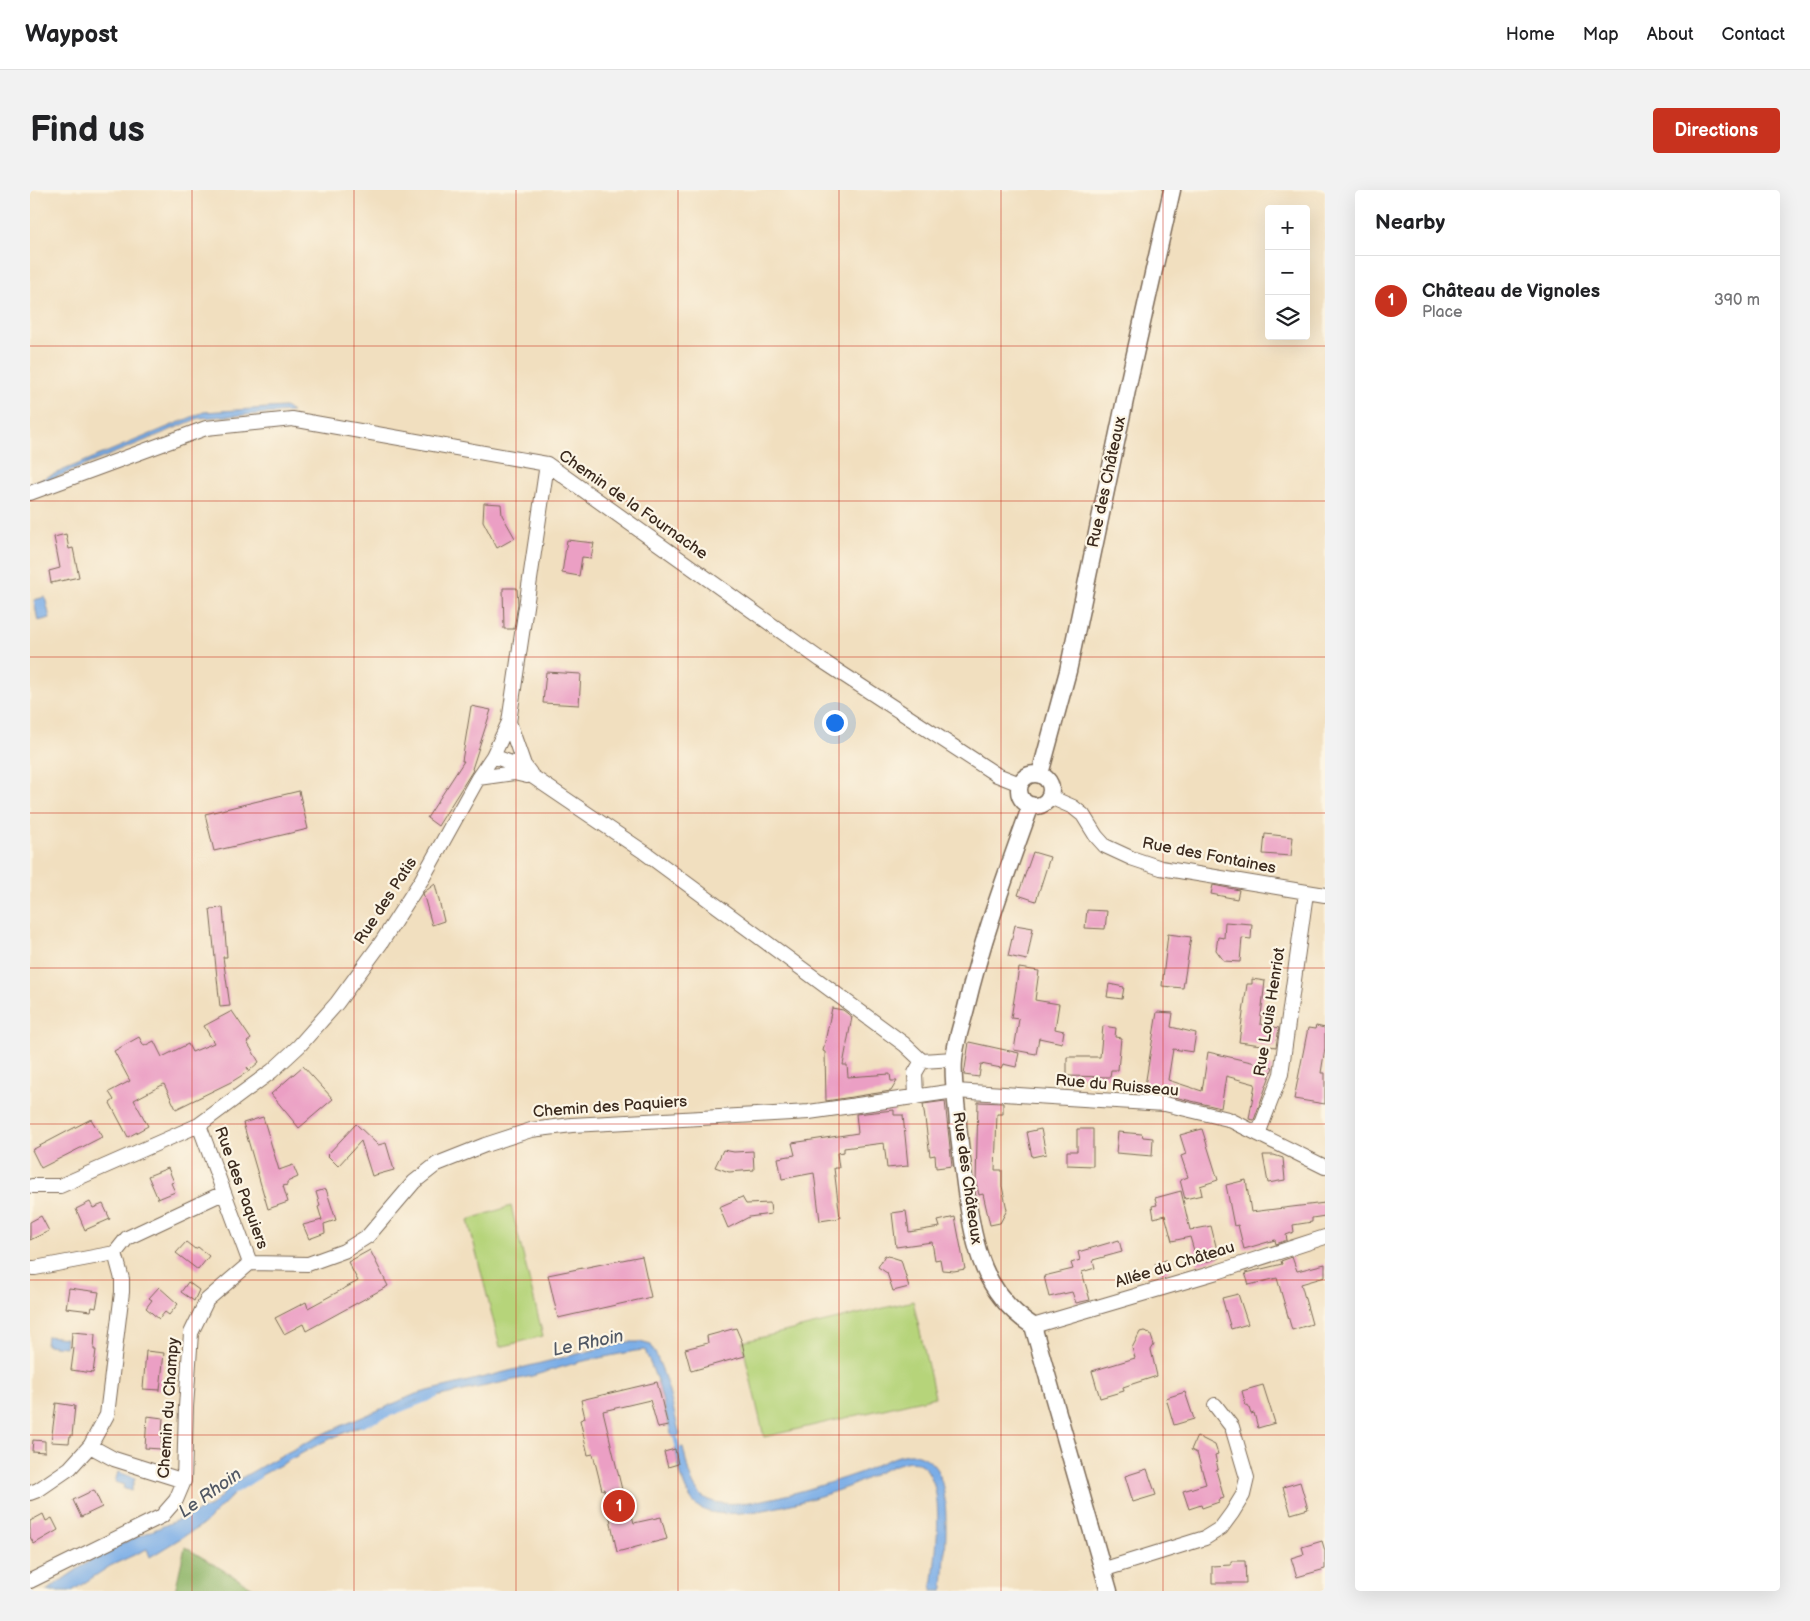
<!DOCTYPE html>
<html lang="en">
<head>
<meta charset="utf-8">
<style>
  :root { --surface:#fff; --page:#f2f2f2; --text:#202124; --muted:#757577; --line:#e0e0e0; --accent:#c8321e }
  body { margin:0; font-family:"Balsamiq Sans",sans-serif; background:var(--page); color:var(--text) }
  .controls { position:absolute; right:15px; top:15px; display:grid; overflow:hidden; border-radius:5px; box-shadow:0 5px 20px #0002 }
  .controls button { width:45px; height:45px; display:grid; place-items:center; padding:0; border:0; border-bottom:1px solid var(--line); background:var(--surface); color:var(--text); font:25px sans-serif }
  .you { position:absolute; left:804px; top:532px; width:18px; height:18px; margin:-12px; border:4px solid #fff; border-radius:50%; background:#1a73e8; box-shadow:0 0 0 8px #1a73e833 }
  .badge { display:grid; place-items:center; width:32px; height:32px; border-radius:50%; background:var(--accent); color:#fff; font-size:16px; font-weight:700 }
  .pin { position:absolute; translate:-50% -50%; border:2px solid #fff; box-shadow:0 1px 5px #0006 }
  .list { margin:0; padding:0; list-style:none }
  h2 { display:flex; justify-content:space-between; align-items:center; height:65px; margin:0; padding:0 20px; font-size:21px }
  h2 small { font-size:16px; font-weight:400; color:var(--muted) }
  .list li { display:grid; grid-template-columns:32px 1fr auto; gap:15px; align-items:center; box-sizing:border-box; height:90px; padding:0 20px; border-top:1px solid var(--line) }
  .list b { display:block; font-size:19px; white-space:nowrap }
  .list p { margin:0; font-size:16px; white-space:nowrap; color:var(--muted) }
  .list em { font-size:16px; font-style:normal; color:var(--muted) }
  .icon { flex:none; width:28px; height:28px; fill:none; stroke:currentColor; stroke-width:2; stroke-linecap:round; stroke-linejoin:round }
  .map { position:relative; flex:none; width:1295px; height:1401px; overflow:hidden; border-radius:5px }
  header { display:flex; align-items:center; gap:30px; box-sizing:border-box; height:70px; padding:0 25px; background:var(--surface); border-bottom:1px solid var(--line) }
  header strong { font-size:24px }
  nav { display:flex; gap:28px; margin-inline-start:auto; font-size:18px }
  .intro { display:flex; align-items:center; justify-content:space-between; box-sizing:border-box; height:120px; padding:0 30px }
  h1 { margin:0; font-size:35px }
  .button { padding:12px 22px; border-radius:5px; background:var(--accent); color:#fff; font-size:18px; font-weight:700 }
  main { display:flex; gap:30px; padding:0 30px }
  aside { flex:1; background:var(--surface); border-radius:5px; box-shadow:0 5px 20px #0002 }
  .map>svg:first-child { display:block }
  .green { fill:#b6d47a; stroke:#787f4c }
  .forest { fill:#90b66a; stroke:#667044 }
  .water { fill:#7aade7; stroke:#5a6c82 }
  .lines { fill:none; stroke-linecap:round; stroke-linejoin:round }
  .stream { stroke:#7aade7; stroke-width:4.5 }
  .building { fill:#eb9fc4 }
  .minor-casing { stroke:#7b6956; stroke-width:16 }
  .tertiary-casing { stroke:#7b6956; stroke-width:19 }
  .minor { stroke:#fff; stroke-width:14 }
  .tertiary { stroke:#fff; stroke-width:16 }
  .grid { fill:none; stroke:#c8321e; stroke-width:1; stroke-opacity:0.55 }
  .labels { text-anchor:middle; dominant-baseline:central; stroke-width:4.5; stroke-linejoin:round; paint-order:stroke }
  .street-label { font-size:16px; fill:#3b2a1e; stroke:#fcf5e5 }
  .water-label { font-size:18px; font-style:italic; fill:#515864; stroke:#fcf5e5 }
</style>
</head>
<body>
<header>
<strong>Waypost</strong>
<nav><a>Home</a><a>Map</a><a>About</a><a>Contact</a></nav>
</header>
<div class="intro"><h1>Find us</h1><a class="button">Directions</a></div>
<main>
<div class="map">
<svg width="1295" height="1401" viewBox="0 0 1295 1401">
  <rect width="100%" height="100%" fill="#fcf5e5"/>
  <filter id="ink" filterUnits="userSpaceOnUse"><feTurbulence type="fractalNoise" baseFrequency=".02" numOctaves="2"/><feDisplacementMap in="SourceGraphic" scale="10" xChannelSelector="R" yChannelSelector="G"/><feConvolveMatrix kernelMatrix="1 2 1 2 8 2 1 2 1" color-interpolation-filters="sRGB"/></filter>
  <filter id="wash" filterUnits="userSpaceOnUse"><feTurbulence type="fractalNoise" baseFrequency=".0096" numOctaves="4" result="noise"/><feDisplacementMap in="SourceGraphic" scale="20" xChannelSelector="R" yChannelSelector="G"/><feGaussianBlur stdDeviation="1.12" result="paint"/><feColorMatrix in="noise" values="0 0 0 0 0 0 0 0 0 0 0 0 0 0 0 0 0 1.4 0 .05"/><feComposite in="paint" operator="in"/></filter>
  <g filter="url(#wash)">
    <rect width="100%" height="100%" fill="#f1dfbf"/>
    <path class="green" d="M 481,1016 L 513,1146 L 470,1157 L 438,1030 Z
      M 883,1111 L 905,1207 L 734,1247 L 712,1152 Z"/>
    <path class="forest" d="M 155,1357 L 228,1401 L 145,1401 Z"/>
    <path class="water" d="M 255,217 L 262,222 L 169,228 L 0,298 L 0,294 L 174,222 Z
      M 15,407 L 20,428 L 8,431 L 4,410 Z
      M 17,1146 L 36,1148 L 35,1157 L 16,1155 Z
      M 596,1152 L 610,1152 L 621,1155 C 636,1182 642,1215 650,1245 L 642,1247 L 628,1193 L 615,1160 L 605,1161 L 549,1172 L 502,1186 L 387,1211 L 291,1253 L 213,1295 L 174,1334 L 120,1367 L 117,1359 L 80,1376 L 42,1401 L 16,1401 L 74,1361 L 181,1316 L 206,1291 L 241,1271 L 295,1243 L 386,1204 Z
      M 653,1257 C 657,1273 659,1295 672,1306 C 696,1329 799,1293 829,1283 C 844,1277 864,1265 879,1264 C 891,1263 901,1270 907,1280 C 922,1307 914,1370 913,1401 L 902,1401 C 904,1371 918,1297 893,1276 C 888,1272 881,1270 875,1272 C 856,1277 838,1289 820,1296 C 791,1307 689,1339 666,1315 C 652,1301 650,1278 645,1259 Z
      M 88,1282 L 105,1288 L 101,1301 L 93,1298 L 94,1295 L 85,1292 Z"/>
    <g class="lines">
      <path class="stream" d="M 332,1235 L 406,1206
        M 644,1241 L 649,1262
        M 202,1303 L 229,1286"/>
    </g>
    <g id="blocks">
      <path class="building" d="M 454,313 L 471,314 L 472,325 L 485,348 L 467,358 L 453,331 Z
        M 36,344 L 39,359 L 43,358 L 49,387 L 21,393 L 19,381 L 30,378 L 24,347 Z
        M 537,350 L 564,353 L 561,368 L 552,367 L 549,386 L 532,383 Z
        M 473,398 L 487,398 L 488,414 L 484,439 L 474,439 Z
        M 516,482 L 551,484 L 549,515 L 513,513 Z
        M 441,516 L 461,520 L 442,579 L 443,580 L 408,636 L 397,628 L 434,571 L 432,571 Z
        M 269,601 L 278,639 L 184,661 L 175,624 Z
        M 1235,644 L 1263,647 L 1261,666 L 1233,664 Z
        M 1003,662 L 1020,667 L 1006,711 L 988,705 Z
        M 405,694 L 414,731 L 402,735 L 393,703 Z
        M 1183,695 L 1209,700 L 1207,709 L 1181,704 Z
        M 193,718 L 197,767 L 193,767 L 200,816 L 190,817 L 180,719 Z
        M 1057,720 L 1077,721 L 1075,739 L 1055,738 Z
        M 1195,732 L 1222,734 L 1221,749 L 1212,748 L 1210,772 L 1194,771 L 1186,760 L 1188,747 L 1194,748 Z
        M 985,735 L 1003,738 L 997,770 L 978,766 Z
        M 1138,744 L 1161,747 L 1153,798 L 1132,796 Z
        M 989,778 L 1009,781 L 1005,810 L 1029,814 L 1025,839 L 1034,841 L 1032,853 L 1009,848 L 1006,864 L 984,860 L 989,829 L 981,828 Z
        M 1222,789 L 1235,791 L 1230,834 L 1249,838 L 1246,857 L 1209,852 L 1217,794 L 1222,794 Z
        M 1079,794 L 1094,797 L 1092,809 L 1077,807 Z
        M 802,818 L 813,820 L 822,827 L 813,875 L 817,875 L 818,887 L 860,884 L 861,891 L 867,891 L 861,901 L 796,911 L 795,862 L 793,861 Z
        M 202,821 L 221,849 L 217,852 L 229,872 L 220,880 L 217,877 L 219,881 L 203,891 L 146,919 L 134,894 L 104,910 L 118,936 L 98,947 L 80,913 L 84,910 L 79,902 L 100,891 L 84,861 L 109,847 L 114,856 L 124,851 L 132,867 L 158,854 L 162,862 L 184,853 L 174,836 Z
        M 1127,822 L 1143,823 L 1141,837 L 1166,843 L 1163,862 L 1143,859 L 1138,890 L 1172,901 L 1178,862 L 1243,877 L 1224,930 L 1219,929 L 1225,894 L 1196,886 L 1191,918 L 1136,905 L 1114,902 Z
        M 1073,836 L 1086,838 L 1085,847 L 1091,848 L 1088,880 L 1081,880 L 1080,887 L 1037,886 L 1037,867 L 1070,867 Z
        M 1286,836 L 1295,838 L 1295,858 L 1291,883 L 1295,883 L 1295,914 L 1264,909 L 1278,838 L 1285,839 Z
        M 939,852 L 989,863 L 986,877 L 973,874 L 971,878 L 951,874 L 949,887 L 934,885 Z
        M 273,876 L 303,909 L 269,938 L 241,904 Z
        M 915,911 L 922,976 L 906,978 L 905,965 L 900,966 L 893,914 Z
        M 948,912 L 973,913 L 973,924 L 967,924 L 965,980 L 972,980 L 972,996 L 977,1020 L 970,1033 L 960,1035 L 953,1004 L 949,1005 L 946,992 Z
        M 864,920 L 864,925 L 873,925 L 878,976 L 857,978 L 854,953 L 814,958 L 814,962 L 807,963 L 809,978 L 804,978 L 810,1028 L 790,1031 L 784,983 L 752,989 L 748,968 L 765,965 L 762,953 L 828,943 L 826,924 Z
        M 233,927 L 249,980 L 263,975 L 268,987 L 257,992 L 257,995 L 253,996 L 258,1012 L 238,1019 L 213,933 Z
        M 61,929 L 72,947 L 11,978 L 2,960 Z
        M 326,934 L 348,955 L 356,953 L 364,980 L 342,986 L 331,951 L 308,976 L 297,965 Z
        M 1011,939 L 1016,964 L 1002,967 L 997,942 Z
        M 1047,939 L 1063,939 L 1063,976 L 1037,975 L 1037,961 L 1047,961 Z
        M 1172,939 L 1188,990 L 1170,996 L 1172,1005 L 1155,1009 L 1150,990 L 1158,987 L 1151,966 L 1156,964 L 1150,945 Z
        M 1088,942 L 1112,944 L 1113,947 L 1123,948 L 1122,966 L 1086,963 Z
        M 693,960 L 704,962 L 723,961 L 724,980 L 699,982 L 685,977 Z
        M 1233,965 L 1244,965 L 1253,968 L 1255,990 L 1238,993 Z
        M 138,978 L 144,992 L 141,993 L 145,1002 L 128,1009 L 118,986 Z
        M 1216,990 L 1221,1022 L 1295,1013 L 1295,1026 L 1282,1028 L 1282,1032 L 1263,1035 L 1264,1042 L 1256,1045 L 1257,1050 L 1246,1054 L 1245,1050 L 1214,1059 L 1208,1035 L 1204,1036 L 1196,995 Z
        M 296,999 L 306,1030 L 294,1034 L 295,1043 L 279,1049 L 273,1035 L 292,1030 L 288,1017 L 290,1016 L 286,1002 Z
        M 1151,1001 L 1160,1040 L 1181,1036 L 1189,1068 L 1168,1074 L 1160,1047 L 1142,1051 L 1135,1025 L 1124,1028 L 1122,1016 L 1127,1015 L 1125,1008 Z
        M 712,1007 L 716,1014 L 740,1013 L 741,1024 L 719,1027 L 698,1038 L 689,1017 Z
        M 60,1012 L 63,1018 L 73,1014 L 80,1029 L 55,1040 L 46,1019 Z
        M 876,1021 L 879,1042 L 910,1037 L 908,1031 L 925,1027 L 935,1079 L 924,1081 L 912,1080 L 910,1069 L 905,1070 L 902,1052 L 866,1057 L 862,1023 Z
        M 11,1026 L 19,1041 L 0,1050 L 0,1032 Z
        M 1089,1050 L 1092,1062 L 1063,1070 L 1065,1078 L 1052,1082 L 1060,1110 L 1046,1113 L 1042,1102 L 1019,1107 L 1014,1086 L 1043,1079 L 1041,1073 L 1050,1070 L 1048,1062 Z
        M 156,1052 L 165,1059 L 168,1057 L 179,1066 L 168,1080 L 146,1063 Z
        M 340,1060 L 358,1096 L 276,1141 L 273,1134 L 254,1144 L 245,1128 L 276,1112 L 278,1118 L 328,1091 L 318,1072 Z
        M 855,1065 L 871,1070 L 879,1097 L 863,1101 L 857,1083 L 848,1077 Z
        M 612,1066 L 621,1107 L 528,1128 L 518,1085 Z
        M 1262,1067 L 1267,1081 L 1295,1074 L 1295,1087 L 1271,1094 L 1282,1134 L 1262,1140 L 1247,1088 L 1219,1095 L 1215,1083 L 1244,1076 L 1252,1074 L 1251,1071 Z
        M 1136,1070 L 1140,1081 L 1130,1084 L 1125,1074 Z
        M 158,1092 L 169,1100 L 164,1111 L 151,1102 Z
        M 129,1097 L 148,1114 L 139,1125 L 135,1122 L 129,1129 L 116,1118 L 122,1110 L 119,1108 Z
        M 39,1098 L 69,1102 L 66,1118 L 62,1117 L 61,1121 L 36,1118 Z
        M 1208,1104 L 1218,1134 L 1201,1139 L 1192,1108 Z
        M 706,1138 L 712,1152 L 715,1166 L 661,1181 L 655,1159 L 678,1153 L 677,1146 Z
        M 1114,1141 L 1120,1143 L 1124,1155 L 1121,1160 L 1127,1186 L 1093,1197 L 1094,1201 L 1070,1208 L 1062,1181 L 1105,1168 L 1102,1158 L 1110,1142 Z
        M 42,1142 L 65,1144 L 64,1160 L 66,1160 L 63,1183 L 41,1180 L 44,1158 L 41,1158 Z
        M 116,1161 L 134,1163 L 130,1200 L 113,1199 Z
        M 627,1192 L 638,1236 L 628,1238 L 620,1210 L 573,1221 L 594,1308 L 597,1308 L 604,1333 L 631,1327 L 637,1349 L 587,1362 L 574,1299 L 572,1300 L 563,1264 L 558,1265 L 550,1230 L 555,1228 L 551,1210 Z
        M 1233,1195 L 1245,1233 L 1228,1238 L 1224,1223 L 1221,1224 L 1218,1215 L 1216,1216 L 1212,1201 Z
        M 1155,1202 L 1164,1229 L 1144,1235 L 1136,1208 Z
        M 26,1213 L 45,1216 L 42,1246 L 40,1246 L 39,1253 L 21,1252 Z
        M 117,1226 L 133,1228 L 131,1259 L 115,1258 Z
        M 1167,1246 L 1185,1255 L 1188,1264 L 1185,1265 L 1188,1279 L 1186,1280 L 1194,1308 L 1188,1310 L 1189,1312 L 1172,1318 L 1171,1315 L 1159,1319 L 1153,1301 L 1176,1294 L 1167,1263 L 1161,1260 Z
        M 3,1250 L 15,1251 L 15,1262 L 2,1261 Z
        M 645,1259 L 648,1274 L 638,1277 L 634,1262 Z
        M 1117,1279 L 1126,1305 L 1103,1312 L 1095,1286 Z
        M 1270,1292 L 1278,1319 L 1261,1324 L 1253,1297 Z
        M 64,1300 L 72,1317 L 51,1327 L 43,1310 Z
        M 13,1324 L 16,1331 L 22,1328 L 28,1340 L 4,1354 L 0,1347 L 0,1331 Z
        M 1292,1351 L 1295,1361 L 1295,1379 L 1267,1387 L 1261,1368 L 1274,1364 L 1272,1357 Z
        M 1201,1371 L 1215,1371 L 1216,1393 L 1182,1393 L 1182,1376 L 1201,1375 Z"/>
    </g>
  </g>
  <g filter="url(#ink)">
    <use href="#blocks" fill-opacity="0" stroke="#7b6956" stroke-width="1"/>
    <g class="lines">
      <defs>
        <path id="minor" d="M 0,303 L 176,238 L 262,229 L 517,274 L 791,470 L 967,585 L 990,594
          M 479,532 L 494,575 L 500,583
          M 463,566 L 484,574 L 614,662 L 874,854 L 892,871
          M 448,588 L 484,583 L 497,586
          M 1020,607 L 1043,617 L 1053,625 L 1066,646 L 1075,656 L 1101,668 L 1131,678 L 1295,705
          M 892,871 L 924,869
          M 886,907 L 885,883 L 892,871
          M 169,935 L 220,1073
          M 1228,944 L 1251,884 L 1276,703
          M 2,996 L 30,996 L 169,935 L 242,881 L 269,856 L 307,813 L 351,753 L 392,689 L 448,588 L 463,566 L 479,532 L 517,274
          M 220,1073 L 278,1074 L 314,1061 L 338,1046 L 384,992 L 407,974 L 455,955 L 501,940 L 542,935 L 779,922 L 925,901 L 1135,914 L 1198,929 L 1295,977
          M 0,1078 L 5,1078 L 85,1063 L 97,1048 L 193,1003
          M 1003,1136 L 1187,1082 L 1295,1047
          M 60,1256 L 84,1269 L 154,1291
          M 0,1303 L 8,1300 L 40,1278 L 60,1256 L 77,1225 L 92,1102 L 92,1089 L 85,1063
          M 1072,1380 L 1175,1348 L 1191,1338 L 1202,1323 L 1213,1305 L 1217,1288 L 1202,1237 L 1185,1215
          M 0,1391 L 132,1326 L 146,1310 L 154,1291 L 156,1217 L 161,1143 L 177,1110 L 220,1073"/>
        <path id="tertiary" d="M989 600a16 16 0 1 1 32 0a16 16 0 1 1-32 0Z
          M 1010,584 L 1038,481 L 1100,186 L 1142,0
          M 1001,615 C 977,682 952,749 936,818 C 932,834 925,853 924,870 C 922,891 927,913 928,934 C 930,957 933,979 936,1002 C 945,1057 952,1103 1003,1136 L 1079,1401"/>
      </defs>
      <use href="#minor" class="minor-casing"/>
      <use href="#tertiary" class="tertiary-casing"/>
      <use href="#minor" class="minor"/>
      <use href="#tertiary" class="tertiary"/>
    </g>
  </g>
  <path class="grid" d="M 162,0 L 162,1401M 324,0 L 324,1401M 486,0 L 486,1401M 648,0 L 648,1401M 809,0 L 809,1401M 971,0 L 971,1401M 1133,0 L 1133,1401M 0,156 L 1295,156M 0,311 L 1295,311M 0,467 L 1295,467M 0,623 L 1295,623M 0,778 L 1295,778M 0,934 L 1295,934M 0,1090 L 1295,1090M 0,1245 L 1295,1245"/>
  <g class="labels">
    <g class="street-label">
      <text transform="translate(1077 292) rotate(-78)">Rue des Châteaux</text>
      <text transform="translate(603 315) rotate(35)">Chemin de la Fournache</text>
      <text transform="translate(1179 666) rotate(11)">Rue des Fontaines</text>
      <text transform="translate(356 711) rotate(-57)">Rue des Patis</text>
      <text transform="translate(1240 822) rotate(-81)">Rue Louis Henriot</text>
      <text transform="translate(1087 896) rotate(5)">Rue du Ruisseau</text>
      <text transform="translate(580 917) rotate(-4)">Chemin des Paquiers</text>
      <text transform="translate(937 988) rotate(82)">Rue des Châteaux</text>
      <text transform="translate(211 998) rotate(70)">Rue des Paquiers</text>
      <text transform="translate(1145 1075) rotate(-17)">Allée du Château</text>
      <text transform="translate(139 1218) rotate(-86)">Chemin du Champy</text>
    </g>
    <g class="water-label">
      <text transform="translate(558 1153) rotate(-12)">Le Rhoin</text>
      <text transform="translate(180 1303) rotate(-35)">Le Rhoin</text>
    </g>
  </g>
</svg>
<div class="controls">
<button>+</button>
<button>−</button>
<button><svg class="icon" aria-label="layers" viewBox="0 0 24 24"><path d="M12 4l9 5-9 5-9-5zM3 14l9 5 9-5"/></svg></button>
</div>
<div class="you"></div>
<div class="pin badge" style="left:589px;top:1316px">1</div>
</div>
<aside>
<h2>Nearby<small></small></h2>
<ul class="list">
<li><span class="badge">1</span><div><b>Château de Vignoles</b><p>Place</p></div><em>390 m</em></li>
</ul>
</aside>
</main>
</body>
</html>
